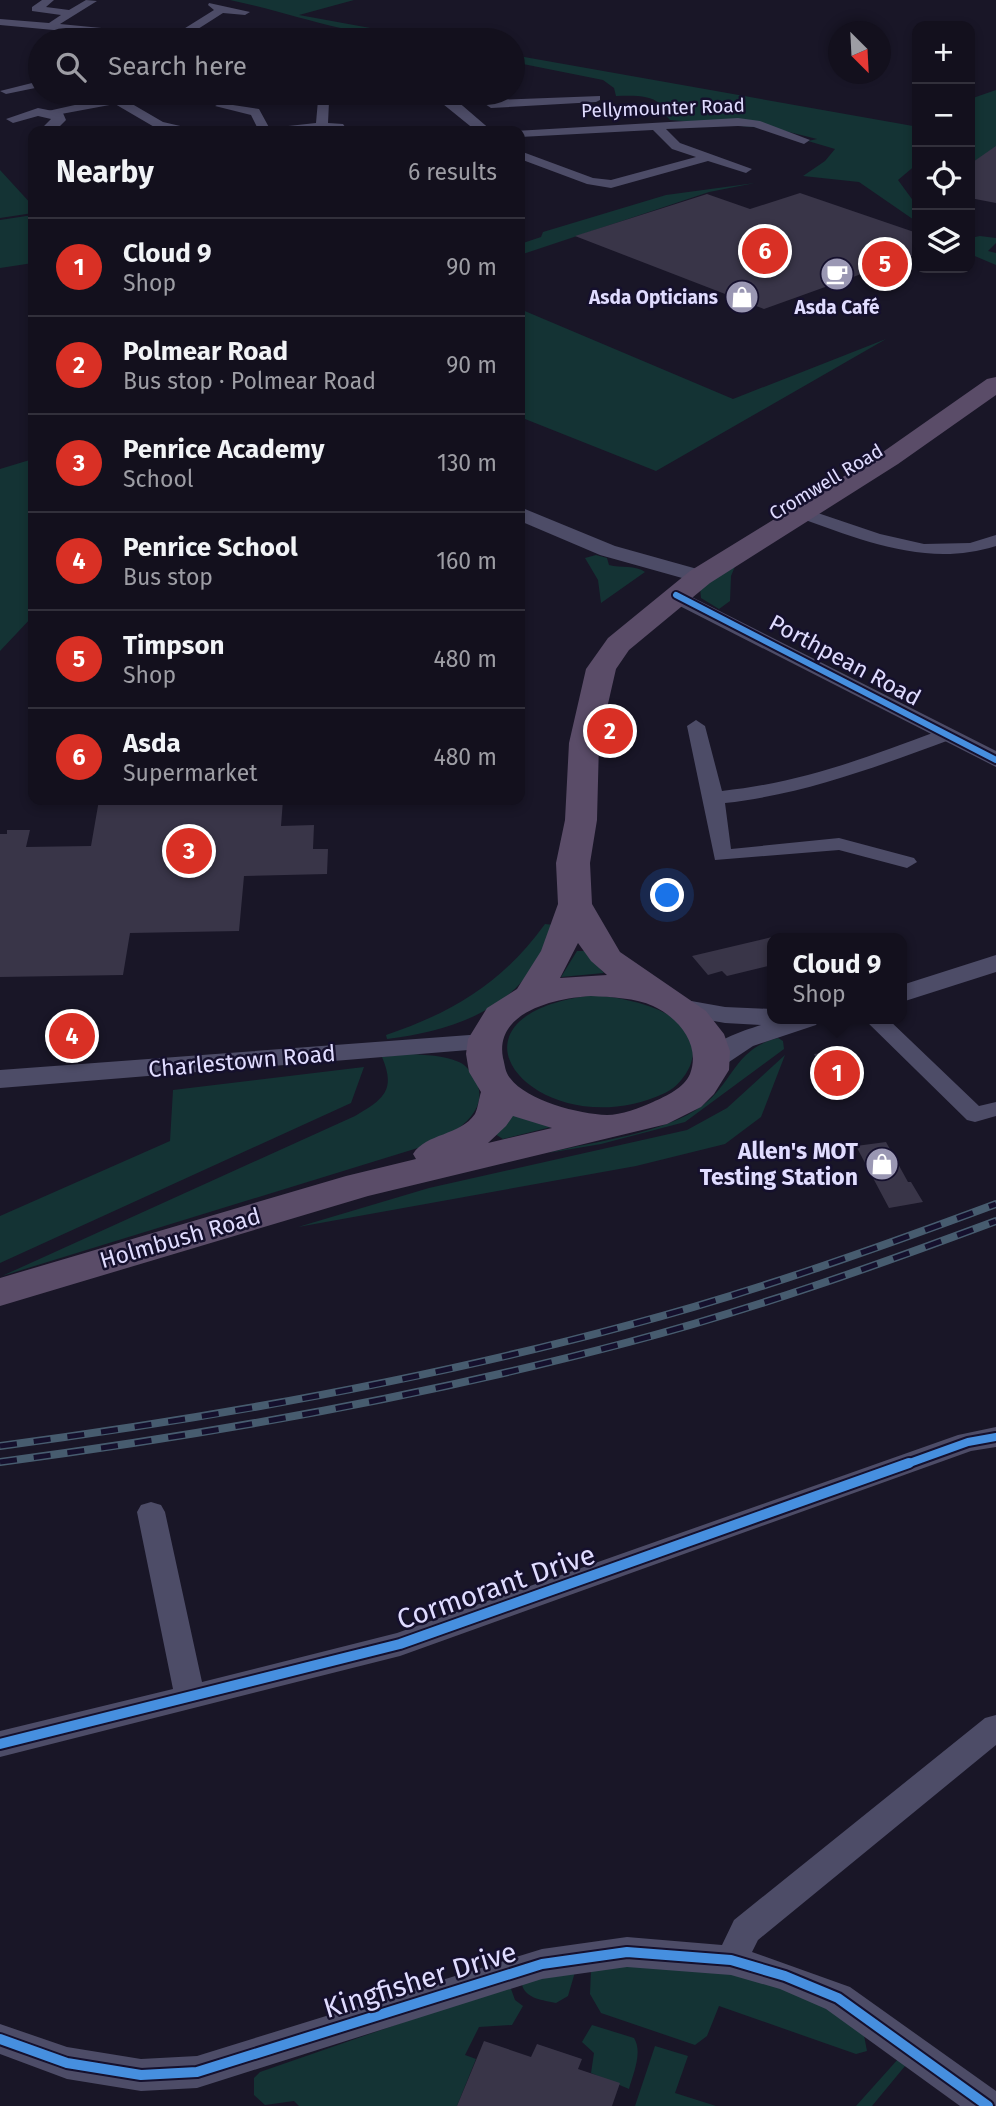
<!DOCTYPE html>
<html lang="en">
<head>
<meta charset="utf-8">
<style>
  :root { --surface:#13101d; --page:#1c1926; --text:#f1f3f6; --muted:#9d9da4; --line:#32303b; --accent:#d93025 }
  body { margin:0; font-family:"Fira Sans",sans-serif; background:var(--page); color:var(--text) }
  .controls { position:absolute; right:21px; top:21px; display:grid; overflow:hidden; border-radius:14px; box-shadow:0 4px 10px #0003 }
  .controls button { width:63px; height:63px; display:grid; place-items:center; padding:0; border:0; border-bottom:2px solid var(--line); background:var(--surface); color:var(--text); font:35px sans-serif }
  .compass { position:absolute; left:828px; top:21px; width:63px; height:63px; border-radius:50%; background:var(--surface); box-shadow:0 4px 10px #0003; rotate:156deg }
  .you { position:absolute; left:668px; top:896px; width:24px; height:24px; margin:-18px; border:5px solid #fff; border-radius:50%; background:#1a73e8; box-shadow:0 0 0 10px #1a73e833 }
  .badge { display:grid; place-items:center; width:46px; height:46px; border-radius:50%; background:var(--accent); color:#fff; font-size:23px; font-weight:700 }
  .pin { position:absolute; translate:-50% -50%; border:4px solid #fff; box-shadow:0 2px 7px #0006 }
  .popup { position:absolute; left:767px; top:933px; width:140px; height:91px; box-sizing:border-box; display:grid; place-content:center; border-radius:14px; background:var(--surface); filter:drop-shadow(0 2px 5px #0005); font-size:23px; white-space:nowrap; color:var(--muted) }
  .popup b { font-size:26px; color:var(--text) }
  .popup::after { content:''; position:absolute; left:50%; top:100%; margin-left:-14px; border:14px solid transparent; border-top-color:var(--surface) }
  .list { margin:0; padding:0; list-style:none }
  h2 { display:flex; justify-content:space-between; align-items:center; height:91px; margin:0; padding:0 28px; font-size:30px }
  h2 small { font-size:23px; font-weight:400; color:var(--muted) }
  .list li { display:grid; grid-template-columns:46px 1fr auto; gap:21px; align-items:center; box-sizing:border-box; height:98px; padding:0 28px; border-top:2px solid var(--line) }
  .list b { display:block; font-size:26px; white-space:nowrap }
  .list p { margin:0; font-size:23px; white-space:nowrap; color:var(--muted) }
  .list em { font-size:23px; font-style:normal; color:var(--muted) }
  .icon { flex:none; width:38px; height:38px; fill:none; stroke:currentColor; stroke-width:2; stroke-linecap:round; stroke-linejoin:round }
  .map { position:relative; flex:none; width:996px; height:2106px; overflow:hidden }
  .search { position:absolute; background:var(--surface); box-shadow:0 4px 10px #0003; left:28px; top:28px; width:497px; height:77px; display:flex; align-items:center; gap:18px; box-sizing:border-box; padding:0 24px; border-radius:38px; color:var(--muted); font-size:26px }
  .panel { position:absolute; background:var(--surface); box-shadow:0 4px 10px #0003; left:28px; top:126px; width:497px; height:679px; border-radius:14px }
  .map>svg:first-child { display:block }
  .green { fill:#143334 }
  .building { fill:#393548 }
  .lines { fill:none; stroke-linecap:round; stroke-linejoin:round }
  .minor { fill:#4d4c67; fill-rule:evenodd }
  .tertiary { fill:#4d4c67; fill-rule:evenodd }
  .trunk { fill:#5a4c68; fill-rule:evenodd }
  .rail-casing { stroke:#475c6f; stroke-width:8 }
  .rail { stroke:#15102d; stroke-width:5; stroke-dasharray:17; stroke-linecap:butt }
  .cycleway-far2-casing { stroke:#15102d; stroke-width:10 }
  .cycleway-far1-casing { stroke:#15102d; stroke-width:12 }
  .cycleway-casing { stroke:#15102d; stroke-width:14 }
  .cycleway-far2 { stroke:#468fdf; stroke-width:6 }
  .cycleway-far1 { stroke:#468fdf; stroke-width:8 }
  .cycleway { stroke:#468fdf; stroke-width:10 }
  .labels { text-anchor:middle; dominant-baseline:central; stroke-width:5; stroke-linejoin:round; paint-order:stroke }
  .far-street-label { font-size:19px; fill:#e0dcff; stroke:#15102d }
  .far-poi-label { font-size:19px; font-weight:bold; fill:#e0dcff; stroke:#15102d; text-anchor:end }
  .street-label { font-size:23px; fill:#e0dcff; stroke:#15102d }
  .poi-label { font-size:23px; font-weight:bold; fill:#e0dcff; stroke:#15102d; text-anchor:end }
  .near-street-label { font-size:28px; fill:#e0dcff; stroke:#15102d }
</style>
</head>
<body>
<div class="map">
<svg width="996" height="2106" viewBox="0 0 996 2106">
  <rect width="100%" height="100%" fill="#191627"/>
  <path class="green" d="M 230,0 L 354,0 L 299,15 L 436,40 C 358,40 300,15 230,0 Z
    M 513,55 L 913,126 L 917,124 L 917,164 L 898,180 L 917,206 L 917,222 L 859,182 L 803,176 L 825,161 L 835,149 L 808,141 L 817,139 L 777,129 L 670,120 L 656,105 L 660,104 C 649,94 631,96 616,96 L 614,88 L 603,80 L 513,62 Z
    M 996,90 L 996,148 L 970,164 L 970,99 Z
    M 0,170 L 33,206 L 33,213 L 0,218 Z
    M 755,183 L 709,192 L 520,255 L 520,244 L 541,237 L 543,232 L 666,195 Z
    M 33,215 L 33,263 L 0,268 L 0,220 Z
    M 980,236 L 996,238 L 996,243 L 988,251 L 996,253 L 996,265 L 970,254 L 970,238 Z
    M 520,309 L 733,399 L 886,339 L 656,471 L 520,417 Z
    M 33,459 L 33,616 L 0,651 L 0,469 Z
    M 596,555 L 607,558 L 609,565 C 621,568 636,565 645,572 L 601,603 L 598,580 L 585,558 Z
    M 736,564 L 731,576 L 730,601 L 719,609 L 701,598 L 700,588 Z
    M 545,924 L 554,925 C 548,938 543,952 535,964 C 504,1015 442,1032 387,1039 L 386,1035 C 454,1012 503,982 545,924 Z
    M 577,951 L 584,951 L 604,973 L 561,977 Z
    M 594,995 C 629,998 710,1013 690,1066 C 685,1077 676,1088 665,1093 C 541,1151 420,1016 594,995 Z
    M 778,1038 L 783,1041 L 784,1049 L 685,1122 L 601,1144 L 548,1153 C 594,1141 665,1134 703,1105 C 733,1083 735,1048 778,1038 Z
    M 409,1054 C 426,1055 443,1055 459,1062 C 466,1065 470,1071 474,1077 C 493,1109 458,1131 434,1143 L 2,1276 L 355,1116 C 384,1099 396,1090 382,1057 Z
    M 785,1055 L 761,1117 L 725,1144 L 636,1166 L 298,1227 L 429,1188 L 687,1130 L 727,1108 Z
    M 364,1067 L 351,1103 L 0,1263 L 0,1216 L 170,1141 L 173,1090 Z
    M 509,1111 L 551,1127 L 503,1139 L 495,1134 Z
    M 633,1965 L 740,1972 L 826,2004 L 863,2030 L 867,2051 L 856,2054 L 719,2006 L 707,2036 L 695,2045 L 601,2013 L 590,1994 L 591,1970 Z
    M 575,1972 L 568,1996 L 556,2003 C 543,2000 526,1999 522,1985 L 526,1980 Z
    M 505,1987 L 511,1989 L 515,2000 L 523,2006 L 512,2025 L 479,2027 L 465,2055 L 476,2059 L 457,2106 L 299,2106 L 294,2101 L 265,2105 L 254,2095 L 254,2078 L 260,2072 Z
    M 592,2025 L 634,2038 C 643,2052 633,2074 629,2089 L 591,2073 L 594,2053 L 582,2042 Z
    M 655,2046 L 688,2056 L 675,2093 L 716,2106 L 635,2106 Z
    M 899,2058 L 910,2060 L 872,2106 L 856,2106 Z"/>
  <path class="building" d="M 996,146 L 996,203 L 970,198 L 970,164 Z
    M 800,193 L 917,233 L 917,254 L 764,309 L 575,236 L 707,194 L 750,209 Z
    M 99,800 L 283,800 L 281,826 L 314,825 L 313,849 L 328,849 L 327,874 L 244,876 L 239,931 L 130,933 L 123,975 L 0,977 L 0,834 L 7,834 L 7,830 L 30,830 L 26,847 L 91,846 Z
    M 772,937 L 772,965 L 727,976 L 722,971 L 708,975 L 692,956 Z
    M 839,1051 L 860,1091 L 834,1095 L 814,1054 Z
    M 886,1142 L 908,1182 L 911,1182 L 923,1202 L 889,1208 L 856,1146 Z
    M 484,2041 L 531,2057 L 537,2044 L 582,2059 L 578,2069 L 620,2083 L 612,2106 L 457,2106 Z"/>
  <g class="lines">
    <path class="minor" d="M 42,0 L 54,0 L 46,7 L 69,10 L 86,0 L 97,1 L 60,24 L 174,35 L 214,10 L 208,5 L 209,3 L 250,12 L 245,15 L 223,13 L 187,36 L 199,40 L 161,40 L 0,25 L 0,19 L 49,23 L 61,15 L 32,11 L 32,7 Z
      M 330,31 L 350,37 L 352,39 C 343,42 331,40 325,34 Z
      M 40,81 L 40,87 L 6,94 L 0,91 Z
      M 109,93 L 118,96 L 158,93 L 127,101 L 163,122 L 202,131 L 156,128 L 115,104 L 45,117 L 39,113 L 106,98 Z
      M 296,93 L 338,97 L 440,93 L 456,100 L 492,131 L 475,130 L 438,100 L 329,102 L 328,123 L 343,124 L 348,131 L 273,131 L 279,127 L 316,123 L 318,100 Z
      M 236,95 L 246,97 L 233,105 L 259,109 L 271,131 L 259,131 L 251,115 L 215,106 Z
      M 600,96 L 600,100 L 596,102 L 491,108 L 485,104 L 491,100 Z
      M 738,118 L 760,121 L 810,140 L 804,144 L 754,127 L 738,126 L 666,129 L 680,143 L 752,169 L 746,173 L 708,161 L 611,188 L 587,184 L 520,159 L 520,151 L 593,178 L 611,180 L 696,157 L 672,149 L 653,130 L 520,137 L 520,131 L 515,131 Z
      M 803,508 L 880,534 L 924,544 L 970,543 L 996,535 L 996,546 C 927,568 862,540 797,517 L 795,513 Z
      M 696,720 L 705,726 L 722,791 C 804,782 862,759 938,731 L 952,731 L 955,735 L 952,739 C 876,767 805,794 725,803 L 731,849 L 839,838 L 914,858 L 917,862 L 907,868 L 839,850 L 715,860 L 687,726 Z
      M 864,1019 L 888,1019 L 979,1106 L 996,1102 L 996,1116 L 975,1122 L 967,1120 Z
      M 996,1427 L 996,1447 L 971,1451 L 400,1656 L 0,1757 L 0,1731 L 173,1689 L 137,1512 L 141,1505 L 151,1502 L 161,1505 L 165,1512 L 202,1682 L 397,1633 L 958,1435 Z
      M 996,1715 L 996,1745 L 758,1940 L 752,1952 L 850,1987 L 996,2091 L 996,2106 L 960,2106 L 826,2009 L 780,1989 L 731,1975 L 627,1967 L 542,1979 L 197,2088 L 141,2091 L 67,2079 L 0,2054 L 0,2024 L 67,2047 L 141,2059 L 197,2056 L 542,1949 L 627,1937 L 722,1945 L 734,1920 L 985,1718 Z"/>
    <path class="tertiary" d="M 38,108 L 63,113 L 66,120 L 55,131 L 39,131 L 51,119 L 38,116 L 13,123 L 6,119 Z
      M 520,507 L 615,546 L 708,572 L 711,577 L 700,583 L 600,555 L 520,521 Z
      M 676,589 L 996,751 L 996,767 L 668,600 L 665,595 Z
      M 996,955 L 996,972 L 902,1002 L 902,985 Z
      M 680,999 L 725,1007 L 772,1009 L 772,1019 L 820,1019 L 816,1025 L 753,1046 L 723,1066 L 713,1068 L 703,1066 L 699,1060 C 712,1040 740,1032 761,1025 L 725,1023 L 670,1013 L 666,1007 L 670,1001 Z
      M 483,1034 L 493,1036 L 497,1042 L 493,1048 L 0,1088 L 0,1070 Z"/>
    <path class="trunk" d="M 996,377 L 996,395 L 898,464 L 710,583 L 629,650 L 616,669 L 599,743 L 597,820 L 590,863 L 592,904 L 620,952 L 706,1011 L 724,1034 L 730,1051 L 729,1070 L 714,1094 L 701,1107 L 667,1124 L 368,1196 L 0,1306 L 0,1278 L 346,1176 L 416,1159 L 413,1154 C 426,1133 460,1136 475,1114 C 478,1108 479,1098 481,1092 L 469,1072 L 466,1054 L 468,1039 L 487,1008 L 517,989 L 541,951 L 558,904 L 556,863 L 565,820 L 569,743 L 586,669 L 608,638 L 690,571 L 880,454 L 987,379 ZM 578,943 L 591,961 L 607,975 L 560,978 ZM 591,996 C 611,997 636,998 653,1006 C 679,1018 701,1045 690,1074 C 684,1088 666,1096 653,1102 C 640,1108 621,1115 607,1115 C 579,1114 527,1101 510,1078 C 505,1072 505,1065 503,1058 C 494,1011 557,998 591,996 ZM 513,1116 L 552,1128 L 488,1143 L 506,1126 Z"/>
    <defs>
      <path id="rail" d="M 0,1446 C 212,1418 422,1381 629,1325 C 754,1292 875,1249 996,1204
        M 0,1462 C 212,1434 422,1397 629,1342 C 754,1309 875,1266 996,1221"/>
    </defs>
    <use href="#rail" class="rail-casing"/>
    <use href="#rail" class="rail"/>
    <defs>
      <path id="cycleway-far2" d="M 676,595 L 996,760"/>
      <path id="cycleway-far1" d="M 904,1465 L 968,1442 L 996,1437"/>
      <path id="cycleway" d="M 0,1744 L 400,1644 L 909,1463
        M 0,2039 L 67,2063 L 141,2075 L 197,2072 L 542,1964 L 627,1952 L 731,1960 L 785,1976 L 838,1998 L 988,2106"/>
    </defs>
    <use href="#cycleway-far2" class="cycleway-far2-casing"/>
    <use href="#cycleway-far1" class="cycleway-far1-casing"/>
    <use href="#cycleway" class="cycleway-casing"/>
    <use href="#cycleway-far2" class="cycleway-far2"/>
    <use href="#cycleway-far1" class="cycleway-far1"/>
    <use href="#cycleway" class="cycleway"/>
  </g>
  <defs>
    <symbol id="cafe-disc" viewBox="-11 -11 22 22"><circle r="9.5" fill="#9a97b3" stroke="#15102d"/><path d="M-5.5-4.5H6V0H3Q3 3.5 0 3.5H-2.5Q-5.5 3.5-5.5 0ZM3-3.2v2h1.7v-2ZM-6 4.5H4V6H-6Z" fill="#fff"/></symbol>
    <symbol id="shop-disc" viewBox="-11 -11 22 22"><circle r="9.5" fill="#9a97b3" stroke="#15102d"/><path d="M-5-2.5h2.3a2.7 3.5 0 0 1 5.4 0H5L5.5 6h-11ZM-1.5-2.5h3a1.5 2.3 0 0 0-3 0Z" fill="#fff"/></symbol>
  </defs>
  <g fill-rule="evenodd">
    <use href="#cafe-disc" x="818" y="255" width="38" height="38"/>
    <use href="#shop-disc" x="723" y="278" width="38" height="38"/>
    <use href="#shop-disc" x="863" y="1145" width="38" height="38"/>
  </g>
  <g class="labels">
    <g class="far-street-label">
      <text transform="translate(663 108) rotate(-2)">Pellymounter Road</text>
      <text transform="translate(826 482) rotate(-31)">Cromwell Road</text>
    </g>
    <g class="far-poi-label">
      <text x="718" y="297">Asda Opticians</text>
      <text x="837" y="307" text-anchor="middle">Asda Café</text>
    </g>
    <g class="street-label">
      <text transform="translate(845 660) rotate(28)">Porthpean Road</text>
      <text transform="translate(242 1061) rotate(-5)">Charlestown Road</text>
      <text transform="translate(180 1238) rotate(-16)">Holmbush Road</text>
    </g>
    <g class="poi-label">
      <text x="858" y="1151">Allen's MOT<tspan x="858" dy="26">Testing Station</tspan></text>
    </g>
    <g class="near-street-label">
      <text transform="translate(496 1587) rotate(-19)">Cormorant Drive</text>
      <text transform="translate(420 1980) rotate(-17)">Kingfisher Drive</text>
    </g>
  </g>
</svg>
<div class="controls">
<button>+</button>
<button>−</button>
<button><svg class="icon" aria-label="locate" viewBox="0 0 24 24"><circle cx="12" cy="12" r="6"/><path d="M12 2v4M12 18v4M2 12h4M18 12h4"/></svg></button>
<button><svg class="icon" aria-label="layers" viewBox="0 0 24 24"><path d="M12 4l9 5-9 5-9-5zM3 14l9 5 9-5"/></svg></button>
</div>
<svg class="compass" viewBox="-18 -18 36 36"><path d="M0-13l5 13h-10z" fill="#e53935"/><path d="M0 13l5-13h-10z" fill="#9d9da4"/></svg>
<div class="you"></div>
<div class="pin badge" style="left:837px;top:1073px">1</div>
<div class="popup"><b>Cloud 9</b>Shop</div>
<div class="pin badge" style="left:610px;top:731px">2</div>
<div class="pin badge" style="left:189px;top:851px">3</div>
<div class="pin badge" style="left:72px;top:1036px">4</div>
<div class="pin badge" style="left:885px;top:264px">5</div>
<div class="pin badge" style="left:765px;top:251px">6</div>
<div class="search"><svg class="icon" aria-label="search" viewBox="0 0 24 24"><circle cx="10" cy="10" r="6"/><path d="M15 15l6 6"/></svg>Search here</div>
<section class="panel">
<h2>Nearby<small>6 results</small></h2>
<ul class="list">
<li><span class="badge">1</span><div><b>Cloud 9</b><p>Shop</p></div><em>90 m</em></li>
<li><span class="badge">2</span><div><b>Polmear Road</b><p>Bus stop · Polmear Road</p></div><em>90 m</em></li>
<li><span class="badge">3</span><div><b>Penrice Academy</b><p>School</p></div><em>130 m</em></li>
<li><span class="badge">4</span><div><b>Penrice School</b><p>Bus stop</p></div><em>160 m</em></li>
<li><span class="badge">5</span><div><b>Timpson</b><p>Shop</p></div><em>480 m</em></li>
<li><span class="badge">6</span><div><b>Asda</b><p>Supermarket</p></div><em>480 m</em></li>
</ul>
</section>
</div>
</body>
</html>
